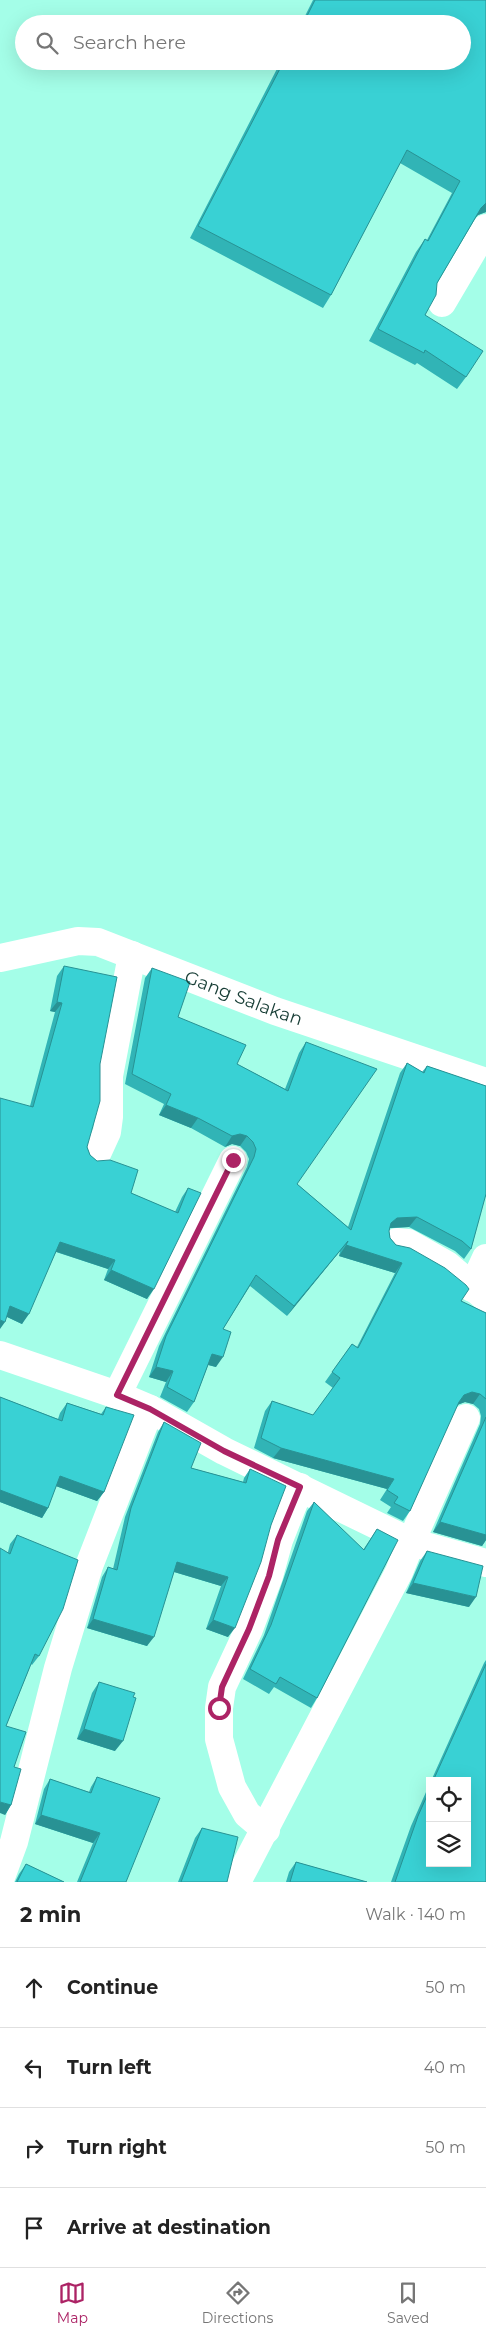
<!DOCTYPE html>
<html lang="en">
<head>
<meta charset="utf-8">
<style>
  :root { --surface:#fff; --page:#f6f6f6; --text:#222; --muted:#767676; --line:#e0e0e0; --accent:#ac2365 }
  body { margin:0; font-family:Montserrat,sans-serif; background:var(--page); color:var(--text) }
  .controls { position:absolute; right:15px; bottom:15px; display:grid; overflow:hidden; border-radius:0px; box-shadow:0 5px 20px #0002 }
  .controls button { width:45px; height:45px; display:grid; place-items:center; padding:0; border:0; border-bottom:1px solid var(--line); background:var(--surface); color:var(--text); font:25px sans-serif }
  .stop { position:absolute; width:15px; height:15px; margin:-11px; border:4px solid #ac2365; border-radius:50%; background:#fff }
  .stop.end { background:#ac2365; border-color:#fff; box-shadow:0 1px 5px #0008 }
  .list { margin:0; padding:0; list-style:none }
  h2 { display:flex; justify-content:space-between; align-items:center; height:65px; margin:0; padding:0 20px; font-size:21px }
  h2 small { font-size:16px; font-weight:400; color:var(--muted) }
  .list li { display:grid; grid-template-columns:32px 1fr auto; gap:15px; align-items:center; box-sizing:border-box; height:80px; padding:0 20px; border-top:1px solid var(--line) }
  .list b { display:block; font-size:19px; white-space:nowrap }
  .list em { font-size:16px; font-style:normal; color:var(--muted) }
  .icon { flex:none; width:28px; height:28px; fill:none; stroke:currentColor; stroke-width:2; stroke-linecap:round; stroke-linejoin:round }
  .map { position:relative; flex:none; width:486px; height:1882px; overflow:hidden }
  .search { position:absolute; background:var(--surface); box-shadow:0 5px 20px #0002; left:15px; right:15px; top:15px; height:55px; display:flex; align-items:center; gap:12px; box-sizing:border-box; padding:0 18px; border-radius:28px; color:var(--muted); font-size:19px }
  .sheet { height:385px; background:var(--surface) }
  nav { display:flex; justify-content:space-around; align-items:center; box-sizing:border-box; height:70px; border-top:1px solid var(--line); background:var(--surface); font-size:14px; color:var(--muted) }
  nav a { display:grid; justify-items:center; gap:2px }
  nav .on { color:var(--accent) }
  .map>svg:first-child { display:block }
  .lines { fill:none; stroke-linecap:round; stroke-linejoin:round }
  .minor { stroke:#fff; stroke-width:28 }
  .wall { fill:#31b4b6 }
  .shaded-wall { fill:#289294 }
  .building { fill:#39d1d4; stroke:#289294 }
  .route { stroke:#ac2365; stroke-width:6 }
  .labels { text-anchor:middle; dominant-baseline:central; stroke-width:4; stroke-linejoin:round; paint-order:stroke }
  .street-label { font-size:18px; fill:#173d35; stroke:#eafbf6 }
</style>
</head>
<body>
<div class="map">
<svg width="486" height="1882" viewBox="0 0 486 1882">
  <rect width="100%" height="100%" fill="#a4fee8"/>
  <g class="lines">
    <g class="minor">
      <path d="M 442,303 L 486,228"/>
      <path id="s1" d="M 0,958 L 78,941 L 98,942 L 275,1011 L 486,1082"/>
      <path d="M 96,1156 L 107,1132 L 109,1117 L 109,1076 L 132,955"/>
      <path d="M 397,1242 L 408,1243 L 447,1265 L 486,1298"/>
      <path d="M 472,1288 L 486,1258"/>
      <path d="M 0,1355 L 117,1395 L 150,1409 L 224,1451 L 411,1542 L 486,1563"/>
      <path d="M 117,1395 L 233,1160"/>
      <path d="M 266,1830 L 247,1814 L 232,1787 L 219,1739 L 219,1708 L 222,1687 L 249,1629 L 269,1576 L 279,1540 L 300,1487"/>
      <path d="M 0,1880 L 14,1842 L 58,1668 L 89,1566 L 150,1409"/>
      <path d="M 237,1882 L 399,1572 L 411,1542 L 466,1418"/>
    </g>
  </g>
  <path class="wall" d="M 313,0 L 486,0 L 486,212 L 478,215 L 476,217 L 437,283 L 425,315 L 466,377 L 457,389 L 417,363 L 415,365 L 369,341 L 416,252 L 425,239 L 427,240 L 452,193 L 400,163 L 331,295 L 323,308 L 190,238 L 281,61 L 462,61 L 462,24 L 301,24 Z
    M 64,966 L 100,1064 L 87,1147 L 90,1155 L 131,1193 L 175,1212 L 182,1197 L 188,1188 L 147,1299 L 104,1280 L 108,1269 L 56,1252 L 22,1324 L 7,1317 L 30,1106 L 55,1012 L 50,1011 L 57,976 Z
    M 152,968 L 178,1017 L 237,1064 L 285,1089 L 299,1053 L 306,1042 L 297,1184 L 348,1227 L 400,1073 L 407,1063 L 422,1072 L 427,1066 L 486,1086 L 486,1197 L 485,1196 L 471,1249 L 464,1259 L 455,1251 L 409,1227 L 390,1228 L 389,1231 L 390,1238 L 396,1245 L 461,1301 L 486,1313 L 486,1540 L 482,1546 L 433,1532 L 480,1424 L 481,1416 L 479,1409 L 473,1404 L 465,1402 L 457,1405 L 410,1511 L 403,1521 L 387,1513 L 391,1507 L 380,1500 L 387,1489 L 273,1458 L 254,1448 L 265,1411 L 272,1401 L 313,1415 L 333,1388 L 325,1382 L 352,1344 L 357,1347 L 395,1273 L 339,1256 L 340,1251 L 287,1316 L 250,1286 L 223,1329 L 216,1367 L 208,1365 L 194,1402 L 187,1412 L 160,1397 L 166,1382 L 149,1377 L 159,1346 L 247,1167 L 249,1159 L 246,1152 L 240,1146 L 232,1144 L 225,1147 L 191,1128 L 159,1115 L 164,1104 L 125,1084 L 145,978 Z
    M 0,1397 L 58,1419 L 60,1413 L 67,1403 L 101,1414 L 106,1407 L 104,1492 L 97,1501 L 56,1486 L 48,1508 L 42,1518 L 0,1502 Z
    M 164,1422 L 191,1468 L 243,1482 L 244,1478 L 250,1469 L 228,1637 L 206,1629 L 221,1586 L 174,1572 L 147,1646 L 87,1628 L 102,1577 L 108,1567 L 113,1569 L 125,1517 L 158,1432 Z
    M 314,1502 L 363,1550 L 377,1529 L 317,1698 L 311,1708 L 274,1687 L 269,1694 L 243,1679 L 264,1635 L 307,1511 Z
    M 17,1535 L 39,1656 L 32,1665 L 31,1664 L 6,1726 L 14,1767 L 11,1805 L 5,1815 L 8,1552 L 10,1544 Z
    M 427,1551 L 469,1607 L 406,1593 L 420,1561 Z
    M 486,1660 L 486,1882 L 391,1882 L 411,1826 L 430,1783 L 430,1863 L 467,1781 L 431,1781 L 484,1663 Z
    M 99,1682 L 115,1751 L 77,1739 L 92,1693 Z
    M 97,1777 L 126,1882 L 77,1882 L 93,1843 L 35,1824 L 44,1789 L 50,1779 L 89,1792 L 91,1787 Z
    M 202,1828 L 227,1882 L 178,1882 L 195,1838 Z
    M 296,1862 L 367,1882 L 286,1882 L 289,1872 Z
    M 26,1864 L 64,1882 L 15,1882 L 19,1874 Z"/>
  <path class="shaded-wall" d="M 486,203 L 486,212 L 478,215 L 473,220 L 481,208 Z
    M 57,1002 L 62,1003 L 55,1012 L 50,1011 Z
    M 166,1105 L 198,1118 L 191,1128 L 159,1115 Z
    M 240,1134 L 247,1136 L 240,1146 L 232,1144 L 225,1147 L 232,1136 Z
    M 417,1217 L 409,1227 L 390,1228 L 384,1233 L 391,1223 L 397,1218 Z
    M 348,1241 L 340,1251 L 287,1316 L 294,1306 Z
    M 60,1242 L 115,1260 L 108,1269 L 54,1251 Z
    M 346,1245 L 402,1263 L 395,1273 L 339,1256 Z
    M 111,1270 L 154,1289 L 147,1299 L 104,1280 Z
    M 10,1306 L 29,1314 L 22,1324 L 3,1315 Z
    M 0,1320 L 5,1322 L 0,1329 Z
    M 212,1354 L 223,1357 L 216,1367 L 205,1364 Z
    M 156,1367 L 173,1371 L 166,1382 L 149,1377 Z
    M 472,1392 L 480,1394 L 473,1404 L 465,1402 L 457,1405 L 459,1402 L 464,1395 Z
    M 281,1448 L 394,1479 L 387,1489 L 273,1458 Z
    M 60,1476 L 104,1492 L 97,1501 L 53,1485 Z
    M 0,1490 L 48,1508 L 42,1518 L 0,1502 Z
    M 440,1522 L 486,1535 L 486,1540 L 482,1546 L 433,1532 Z
    M 177,1562 L 228,1577 L 221,1586 L 171,1571 Z
    M 413,1583 L 476,1597 L 469,1607 L 406,1593 Z
    M 93,1619 L 154,1637 L 147,1646 L 87,1628 Z
    M 213,1620 L 235,1628 L 228,1637 L 206,1629 Z
    M 84,1729 L 123,1741 L 115,1751 L 77,1739 Z
    M 0,1802 L 11,1805 L 5,1815 L 0,1813 Z
    M 41,1815 L 100,1833 L 93,1843 L 35,1824 Z"/>
  <path class="building" d="M 315,0 L 486,0 L 486,203 L 481,208 L 437,283 L 436,295 L 425,315 L 483,351 L 466,377 L 425,350 L 424,353 L 378,329 L 425,239 L 428,241 L 460,181 L 407,150 L 331,295 L 198,226 L 284,61 L 462,61 L 462,24 L 303,24 Z
    M 64,966 L 117,977 L 100,1064 L 100,1101 L 87,1147 L 90,1155 L 97,1161 L 110,1160 L 138,1170 L 131,1193 L 178,1213 L 188,1188 L 201,1193 L 154,1289 L 111,1270 L 115,1260 L 60,1242 L 29,1314 L 10,1306 L 5,1322 L 0,1320 L 0,1098 L 33,1107 L 62,1003 L 57,1002 Z
    M 152,968 L 190,982 L 178,1017 L 246,1045 L 237,1064 L 288,1091 L 306,1042 L 377,1069 L 297,1184 L 351,1230 L 407,1063 L 424,1073 L 427,1066 L 486,1086 L 486,1194 L 471,1249 L 462,1241 L 417,1217 L 397,1218 L 391,1223 L 389,1231 L 390,1238 L 396,1245 L 410,1248 L 445,1268 L 466,1285 L 469,1289 L 461,1301 L 486,1313 L 486,1399 L 480,1394 L 472,1392 L 464,1395 L 459,1402 L 410,1511 L 394,1503 L 398,1497 L 387,1490 L 394,1479 L 281,1448 L 261,1438 L 272,1401 L 313,1415 L 340,1378 L 332,1372 L 352,1344 L 358,1348 L 402,1263 L 346,1245 L 348,1241 L 294,1306 L 256,1275 L 223,1329 L 231,1332 L 223,1357 L 212,1354 L 194,1402 L 167,1387 L 173,1371 L 156,1367 L 166,1336 L 254,1157 L 256,1149 L 253,1142 L 247,1136 L 240,1134 L 232,1136 L 198,1118 L 166,1105 L 171,1094 L 132,1074 Z
    M 0,1397 L 62,1421 L 67,1403 L 103,1415 L 106,1407 L 134,1415 L 104,1492 L 60,1476 L 48,1508 L 0,1490 Z
    M 486,1417 L 486,1535 L 440,1522 Z
    M 164,1422 L 201,1443 L 191,1468 L 246,1483 L 250,1469 L 286,1486 L 271,1525 L 261,1562 L 235,1628 L 213,1620 L 228,1577 L 177,1562 L 154,1637 L 93,1619 L 108,1567 L 117,1570 L 131,1508 Z
    M 314,1502 L 364,1550 L 377,1529 L 398,1540 L 317,1698 L 280,1677 L 276,1684 L 250,1669 L 271,1625 Z
    M 17,1535 L 78,1560 L 63,1609 L 39,1656 L 35,1654 L 6,1726 L 26,1732 L 14,1767 L 21,1769 L 11,1805 L 0,1802 L 0,1548 L 10,1554 Z
    M 427,1551 L 483,1566 L 476,1597 L 413,1583 Z
    M 486,1664 L 486,1882 L 395,1882 L 418,1816 L 430,1789 L 430,1863 L 467,1863 L 467,1781 L 433,1781 Z
    M 99,1682 L 135,1693 L 133,1697 L 136,1698 L 123,1741 L 84,1729 Z
    M 97,1777 L 160,1798 L 126,1882 L 80,1882 L 100,1833 L 41,1815 L 50,1779 L 91,1793 Z
    M 202,1828 L 238,1837 L 227,1882 L 181,1882 Z
    M 296,1862 L 367,1882 L 290,1882 Z
    M 26,1864 L 64,1882 L 17,1882 Z"/>
  <g class="lines">
    <path class="route" d="M 219,1708 L 222,1687 L 249,1629 L 269,1576 L 278,1540 L 300,1487 L 224,1451 L 150,1409 L 117,1395 L 233,1160"/>
  </g>
  <g class="labels">
    <g class="street-label">
      <text stroke="none"><textPath href="#s1" startOffset="256">Gang Salakan</textPath></text>
    </g>
  </g>
</svg>
<div class="controls">
<button><svg class="icon" aria-label="locate" viewBox="0 0 24 24"><circle cx="12" cy="12" r="6"/><path d="M12 2v4M12 18v4M2 12h4M18 12h4"/></svg></button>
<button><svg class="icon" aria-label="layers" viewBox="0 0 24 24"><path d="M12 4l9 5-9 5-9-5zM3 14l9 5 9-5"/></svg></button>
</div>
<div class="stop" style="left:219px;top:1708px"></div>
<div class="stop end" style="left:233px;top:1160px"></div>
<div class="search"><svg class="icon" aria-label="search" viewBox="0 0 24 24"><circle cx="10" cy="10" r="6"/><path d="M15 15l6 6"/></svg>Search here</div>
</div>
<section class="sheet">
<h2>2 min<small>Walk · 140 m</small></h2>
<ul class="list">
<li><svg class="icon" aria-label="ahead" viewBox="0 0 24 24"><path d="M12 20V5M6 11l6-6 6 6"/></svg><div><b>Continue</b></div><em>50 m</em></li>
<li><svg class="icon" aria-label="left" viewBox="0 0 24 24"><path d="M17 20v-9H6M10 6l-5 5 5 5"/></svg><div><b>Turn left</b></div><em>40 m</em></li>
<li><svg class="icon" aria-label="right" viewBox="0 0 24 24"><path d="M7 20v-9h11M14 6l5 5-5 5"/></svg><div><b>Turn right</b></div><em>50 m</em></li>
<li><svg class="icon" aria-label="arrive" viewBox="0 0 24 24"><path d="M6 21V4h12l-3 4 3 4H6"/></svg><div><b>Arrive at destination</b></div></li>
</ul>
</section>
<nav>
<a class="on"><svg class="icon" aria-label="map" viewBox="0 0 24 24"><path d="M3 6l6-2 6 2 6-2v14l-6 2-6-2-6 2zM9 4v14M15 6v14"/></svg>Map</a>
<a><svg class="icon" aria-label="directions" viewBox="0 0 24 24"><path d="M12 3l9 9-9 9-9-9zM9 14v-3h6M13 9l2 2-2 2"/></svg>Directions</a>
<a><svg class="icon" aria-label="saved" viewBox="0 0 24 24"><path d="M7 4h10v16l-5-4-5 4z"/></svg>Saved</a>
</nav>
</body>
</html>
